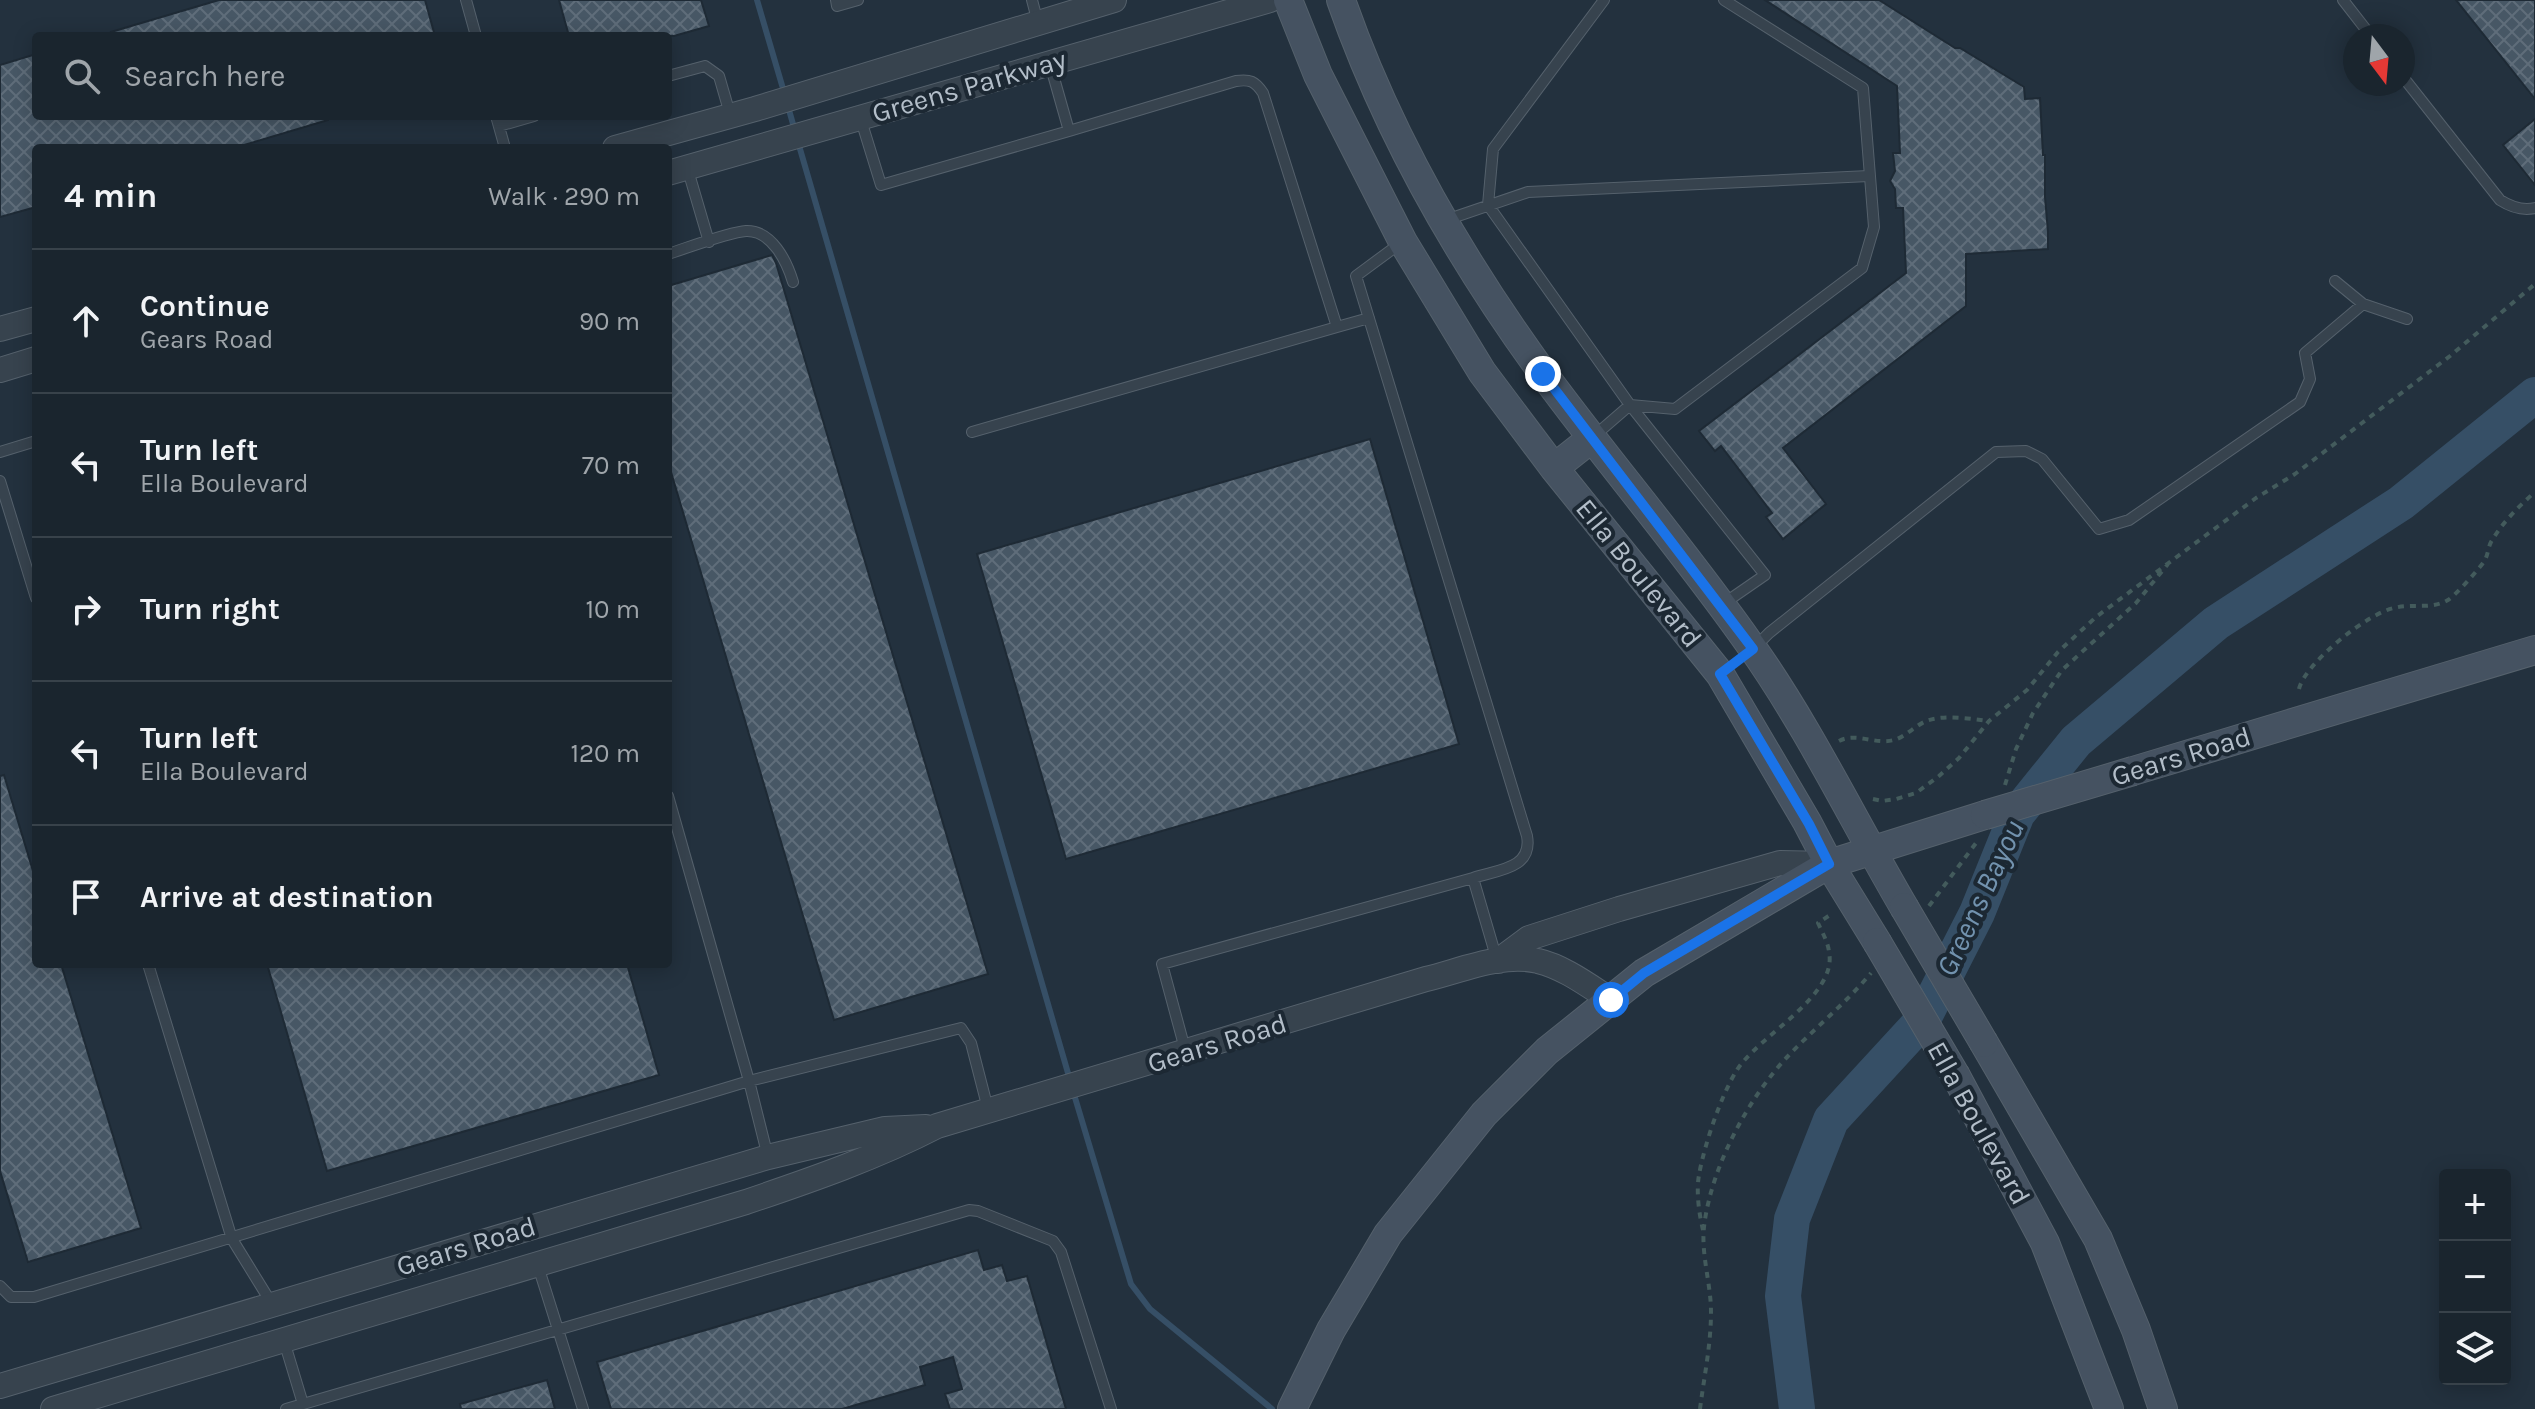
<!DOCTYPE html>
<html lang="en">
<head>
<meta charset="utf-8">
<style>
  :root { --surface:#1a252e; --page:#27313a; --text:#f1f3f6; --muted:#9fa5aa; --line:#38424a }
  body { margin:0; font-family:Karla,sans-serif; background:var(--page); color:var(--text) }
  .controls { position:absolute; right:24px; bottom:24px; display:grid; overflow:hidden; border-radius:8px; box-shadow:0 4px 20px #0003 }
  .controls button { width:72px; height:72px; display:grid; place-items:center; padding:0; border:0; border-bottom:2px solid var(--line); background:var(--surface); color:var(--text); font:40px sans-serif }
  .compass { position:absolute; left:2343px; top:24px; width:72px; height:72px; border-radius:50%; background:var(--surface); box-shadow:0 4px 20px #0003; rotate:164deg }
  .stop { position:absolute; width:24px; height:24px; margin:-18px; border:6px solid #1a73e8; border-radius:50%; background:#fff }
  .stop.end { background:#1a73e8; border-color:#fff; box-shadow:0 2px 8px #0008 }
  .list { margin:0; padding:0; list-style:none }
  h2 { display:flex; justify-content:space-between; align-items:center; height:104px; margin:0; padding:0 32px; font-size:34px }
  h2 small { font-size:26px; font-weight:400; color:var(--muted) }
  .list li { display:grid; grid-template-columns:52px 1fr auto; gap:24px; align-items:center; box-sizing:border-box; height:144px; padding:0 32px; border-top:2px solid var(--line) }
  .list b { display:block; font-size:30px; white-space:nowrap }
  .list p { margin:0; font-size:26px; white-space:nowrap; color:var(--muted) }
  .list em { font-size:26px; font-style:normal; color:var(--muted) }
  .icon { flex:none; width:44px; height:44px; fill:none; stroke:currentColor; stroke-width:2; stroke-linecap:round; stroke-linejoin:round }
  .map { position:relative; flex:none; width:2535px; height:1409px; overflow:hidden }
  .search { position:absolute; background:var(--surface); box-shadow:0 4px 20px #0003; left:32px; top:32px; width:640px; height:88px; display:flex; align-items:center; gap:20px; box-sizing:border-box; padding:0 28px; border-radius:8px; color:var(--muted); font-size:30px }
  .panel { position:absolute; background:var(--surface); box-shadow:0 4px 20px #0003; left:32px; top:144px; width:640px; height:824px; border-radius:8px }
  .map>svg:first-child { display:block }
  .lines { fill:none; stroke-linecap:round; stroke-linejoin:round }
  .stream { stroke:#364f66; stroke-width:6 }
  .river { stroke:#364f66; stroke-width:36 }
  .building { fill:url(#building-cross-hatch); stroke:#1e2a35; stroke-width:2 }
  .service-casing { stroke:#55616c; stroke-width:12 }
  .tertiary-casing { stroke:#55616c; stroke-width:26 }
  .secondary-casing { stroke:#55616c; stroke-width:30 }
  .path { stroke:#435b5c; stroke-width:4; stroke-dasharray:6 6; stroke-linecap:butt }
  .service { stroke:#37434e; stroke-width:10 }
  .tertiary { stroke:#37434e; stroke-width:24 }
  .secondary { stroke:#455261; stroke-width:28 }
  .secondary-bridge-casing { stroke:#55616c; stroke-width:30; stroke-linecap:butt }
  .secondary-bridge { stroke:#455261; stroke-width:28 }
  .route { stroke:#1a73e8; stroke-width:10 }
  .labels { text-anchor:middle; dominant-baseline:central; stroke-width:8; stroke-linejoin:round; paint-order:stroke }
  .street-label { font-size:28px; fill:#b3bec9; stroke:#1c2833 }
  .water-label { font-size:30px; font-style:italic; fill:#7292ae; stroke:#1c2833 }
</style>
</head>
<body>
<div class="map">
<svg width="2535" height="1409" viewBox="0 0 2535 1409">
  <defs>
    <pattern id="building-cross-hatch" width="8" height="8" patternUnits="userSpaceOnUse" patternTransform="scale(2)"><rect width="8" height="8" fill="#475765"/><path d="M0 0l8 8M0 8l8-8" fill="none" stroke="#5f6d7a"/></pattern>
  </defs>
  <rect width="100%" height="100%" fill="#23313e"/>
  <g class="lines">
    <path class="stream" d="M 757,0 L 784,92
      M 787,103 L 795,131
      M 798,142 L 1070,1080
      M 1073,1091 L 1131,1284 L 1150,1309 L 1272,1409"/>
    <path class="river" d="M 1797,1409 L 1783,1296 L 1792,1219 L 1831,1120 L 1922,1021 L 1977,913 L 2017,814 L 2076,741 L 2216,623 L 2401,503 L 2535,395"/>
  </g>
  <path class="building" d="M 219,0 L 425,0 L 435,36 L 112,36 L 111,32 Z
    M 559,0 L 701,0 L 709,26 L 674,36 L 569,36 Z
    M 1765,0 L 1879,0 L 1955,48 L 1960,48 L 2024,87 L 2025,99 L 2040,98 L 2043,155 L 2045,155 L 2045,197 L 2048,232 L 2048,249 L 1966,254 L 1966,306 L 1783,448 L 1826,504 L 1783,539 L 1766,517 L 1772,513 L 1721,446 L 1715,451 L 1699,431 L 1906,273 L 1903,208 L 1896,208 L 1895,189 L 1890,181 L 1895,171 L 1893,153 L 1900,153 L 1897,86 Z
    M 2456,0 L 2535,0 L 2535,99 Z
    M 36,54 L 36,116 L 328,116 L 328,120 L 234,148 L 36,148 L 36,207 L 0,217 L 0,65 Z
    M 2535,119 L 2535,185 L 2503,145 Z
    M 772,255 L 776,263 L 988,974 L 834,1020 L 668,462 L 668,286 Z
    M 1370,439 L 1459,744 L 1066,859 L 977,554 Z
    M 4,775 L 36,881 L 36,964 L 61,964 L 141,1228 L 28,1262 L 0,1171 L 0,776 Z
    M 267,964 L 627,964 L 659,1075 L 327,1171 Z
    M 978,1250 L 984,1270 L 1002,1265 L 1007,1281 L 1027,1276 L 1066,1409 L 950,1409 L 945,1394 L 962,1389 L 953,1357 L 920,1367 L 925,1385 L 842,1409 L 611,1409 L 597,1362 Z
    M 547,1380 L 555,1409 L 461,1409 L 460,1404 Z"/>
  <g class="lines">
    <defs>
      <path id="service" d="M 466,0 L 476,36
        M 836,0 L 837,6 L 858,0
        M 1032,0 L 1038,23
        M 1604,0 L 1493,149 L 1488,205 L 1630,405 L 1765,575 L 1723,604
        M 2343,0 L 2371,36
        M 1050,64 L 1069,131 L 1236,81 C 1250,79 1255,81 1263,93 L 1337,327 L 1369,318
        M 668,76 L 705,66 L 719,76 L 730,114
        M 2403,77 L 2500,200 C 2511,207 2522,211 2535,208
        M 496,116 L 505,148
        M 860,117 L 881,185 L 1069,131
        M 499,126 L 534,116
        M 687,167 L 709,242
        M 1446,220 L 1528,192 L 1869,176
        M 1402,242 L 1356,276 L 1527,836 C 1533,869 1497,870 1473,878 L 1497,960
        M 668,254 C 687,248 729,232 746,231 C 772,230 787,262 793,282
        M 2335,281 L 2363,304
        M 972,432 L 1337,327
        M 1593,437 L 1630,405 L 1675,409 L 1862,268 L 1874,227 L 1863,88 L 1724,0
        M 0,452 L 36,441
        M 0,481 L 36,598
        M 1755,647 L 1769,633 L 1996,452 L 2026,451 L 2042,459 L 2099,529 L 2129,520 L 2300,402 L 2310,379 L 2305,353 L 2363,304 L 2407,319
        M 668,796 L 749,1081 L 768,1157
        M 148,964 L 232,1239 L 272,1304
        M 1185,1049 L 1162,964 L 1473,878
        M 538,1266 L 583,1409
        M 0,1286 L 11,1297 L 34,1297 L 749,1081 L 961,1028 L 971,1043 L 988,1109
        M 284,1341 L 303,1404
        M 286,1409 L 969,1210 L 978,1211 L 1053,1241 L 1061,1252 L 1111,1409"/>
      <path id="tertiary" d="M 615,148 L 755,109 L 1114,0
        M 668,173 L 1270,0
        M 0,329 L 36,319
        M 0,370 L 36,359
        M 1498,961 L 1529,938 L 1619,909 L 1780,863 L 1829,864
        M 0,1386 L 768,1157 L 885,1129 L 926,1127
        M 53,1409 L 746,1202 C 811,1180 875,1158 937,1126 L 1426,979 C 1460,971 1503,952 1538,961 C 1564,967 1589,986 1611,1000"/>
      <path id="secondary" d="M 1288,0 L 1318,75 L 1403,242 L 1482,372 L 1554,468 L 1720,674 L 1807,822 L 1829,864 L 1877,942
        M 1341,0 C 1388,135 1461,261 1545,376 C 1612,467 1686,553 1751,646 C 1809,728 1853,820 1904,907
        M 1554,468 L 1592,438
        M 2133,771 L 2535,650
        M 1984,1043 L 2098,1239 L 2136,1330 L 2163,1409
        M 1956,1076 L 2045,1243 L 2109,1409
        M 1292,1409 L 1331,1330 L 1388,1234 L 1484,1114 L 1547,1051 L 1644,973 L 1829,864 L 1985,815"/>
    </defs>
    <use href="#service" class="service-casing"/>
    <use href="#tertiary" class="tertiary-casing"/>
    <use href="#secondary" class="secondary-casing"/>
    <path class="path" d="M 2299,689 C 2305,663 2368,613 2394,608 C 2413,603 2431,610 2448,600 C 2455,596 2481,567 2485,560 C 2488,554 2488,548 2491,542 C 2502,523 2519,506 2535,492
      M 1839,741 C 1856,732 1875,745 1894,740 C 1905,737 1915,726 1926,721 C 1946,714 1969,719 1989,721
      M 2005,785 L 2016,749 L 2033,713 L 2062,670 L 2136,603 L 2168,564
      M 1873,799 L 1882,801 L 1896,799 L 1916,793 L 1939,776 L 1959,758 L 1989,721 L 2027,690 L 2058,652 L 2096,617 L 2256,498 L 2295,474 L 2450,356 L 2535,284
      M 1929,906 L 1976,843
      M 1703,1230 C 1699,1214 1696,1191 1699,1175 C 1704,1146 1721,1095 1737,1070 C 1758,1036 1838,996 1829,952 C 1828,942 1822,932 1818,923 L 1833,913
      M 1700,1409 C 1704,1377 1711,1345 1711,1312 C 1711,1284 1701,1255 1704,1227 C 1711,1167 1748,1098 1789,1055 C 1816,1027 1846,1003 1871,973"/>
    <use href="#service" class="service"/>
    <use href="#tertiary" class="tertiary"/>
    <use href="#secondary" class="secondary"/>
    <defs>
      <path id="secondary-bridge" d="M 1985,815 L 2133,771
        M 1904,907 L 1984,1043
        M 1877,942 L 1956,1076"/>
    </defs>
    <use href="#secondary-bridge" class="secondary-bridge-casing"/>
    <use href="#secondary-bridge" class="secondary-bridge"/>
  </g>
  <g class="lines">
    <path class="route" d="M 1543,374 L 1753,649 L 1720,674 L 1809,824 L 1829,864 L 1644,973 L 1611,1000"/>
  </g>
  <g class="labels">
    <g class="street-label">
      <text transform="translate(969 86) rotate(-16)">Greens Parkway</text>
      <text transform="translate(1639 573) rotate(51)">Ella Boulevard</text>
      <text transform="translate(2181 756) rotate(-17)">Gears Road</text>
      <text transform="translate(1217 1043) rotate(-17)">Gears Road</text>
      <text transform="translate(1979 1123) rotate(61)">Ella Boulevard</text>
      <text transform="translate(466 1246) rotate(-17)">Gears Road</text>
    </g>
    <g class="water-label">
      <text transform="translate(1980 898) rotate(-65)">Greens Bayou</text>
    </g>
  </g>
</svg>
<div class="controls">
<button>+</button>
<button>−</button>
<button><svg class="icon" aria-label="layers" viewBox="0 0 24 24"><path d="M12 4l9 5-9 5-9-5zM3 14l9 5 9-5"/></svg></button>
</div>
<svg class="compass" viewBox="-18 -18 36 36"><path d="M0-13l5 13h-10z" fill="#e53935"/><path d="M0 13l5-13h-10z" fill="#9fa5aa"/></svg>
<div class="stop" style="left:1611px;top:1000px"></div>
<div class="stop end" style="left:1543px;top:374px"></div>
<div class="search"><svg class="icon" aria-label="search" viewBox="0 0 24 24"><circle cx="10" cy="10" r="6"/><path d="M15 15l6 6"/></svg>Search here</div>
<section class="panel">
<h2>4 min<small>Walk · 290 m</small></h2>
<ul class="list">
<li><svg class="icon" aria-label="ahead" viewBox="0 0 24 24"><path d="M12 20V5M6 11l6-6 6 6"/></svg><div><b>Continue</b><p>Gears Road</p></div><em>90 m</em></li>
<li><svg class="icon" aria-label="left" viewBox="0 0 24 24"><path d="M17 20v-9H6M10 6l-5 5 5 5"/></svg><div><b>Turn left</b><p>Ella Boulevard</p></div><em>70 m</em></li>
<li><svg class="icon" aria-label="right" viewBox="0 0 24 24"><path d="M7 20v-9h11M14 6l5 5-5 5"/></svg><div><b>Turn right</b></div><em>10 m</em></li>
<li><svg class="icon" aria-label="left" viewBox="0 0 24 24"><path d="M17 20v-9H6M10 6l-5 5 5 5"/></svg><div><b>Turn left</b><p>Ella Boulevard</p></div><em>120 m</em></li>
<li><svg class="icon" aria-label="arrive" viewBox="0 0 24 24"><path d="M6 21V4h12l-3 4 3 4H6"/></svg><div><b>Arrive at destination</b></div></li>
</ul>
</section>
</div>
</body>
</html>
